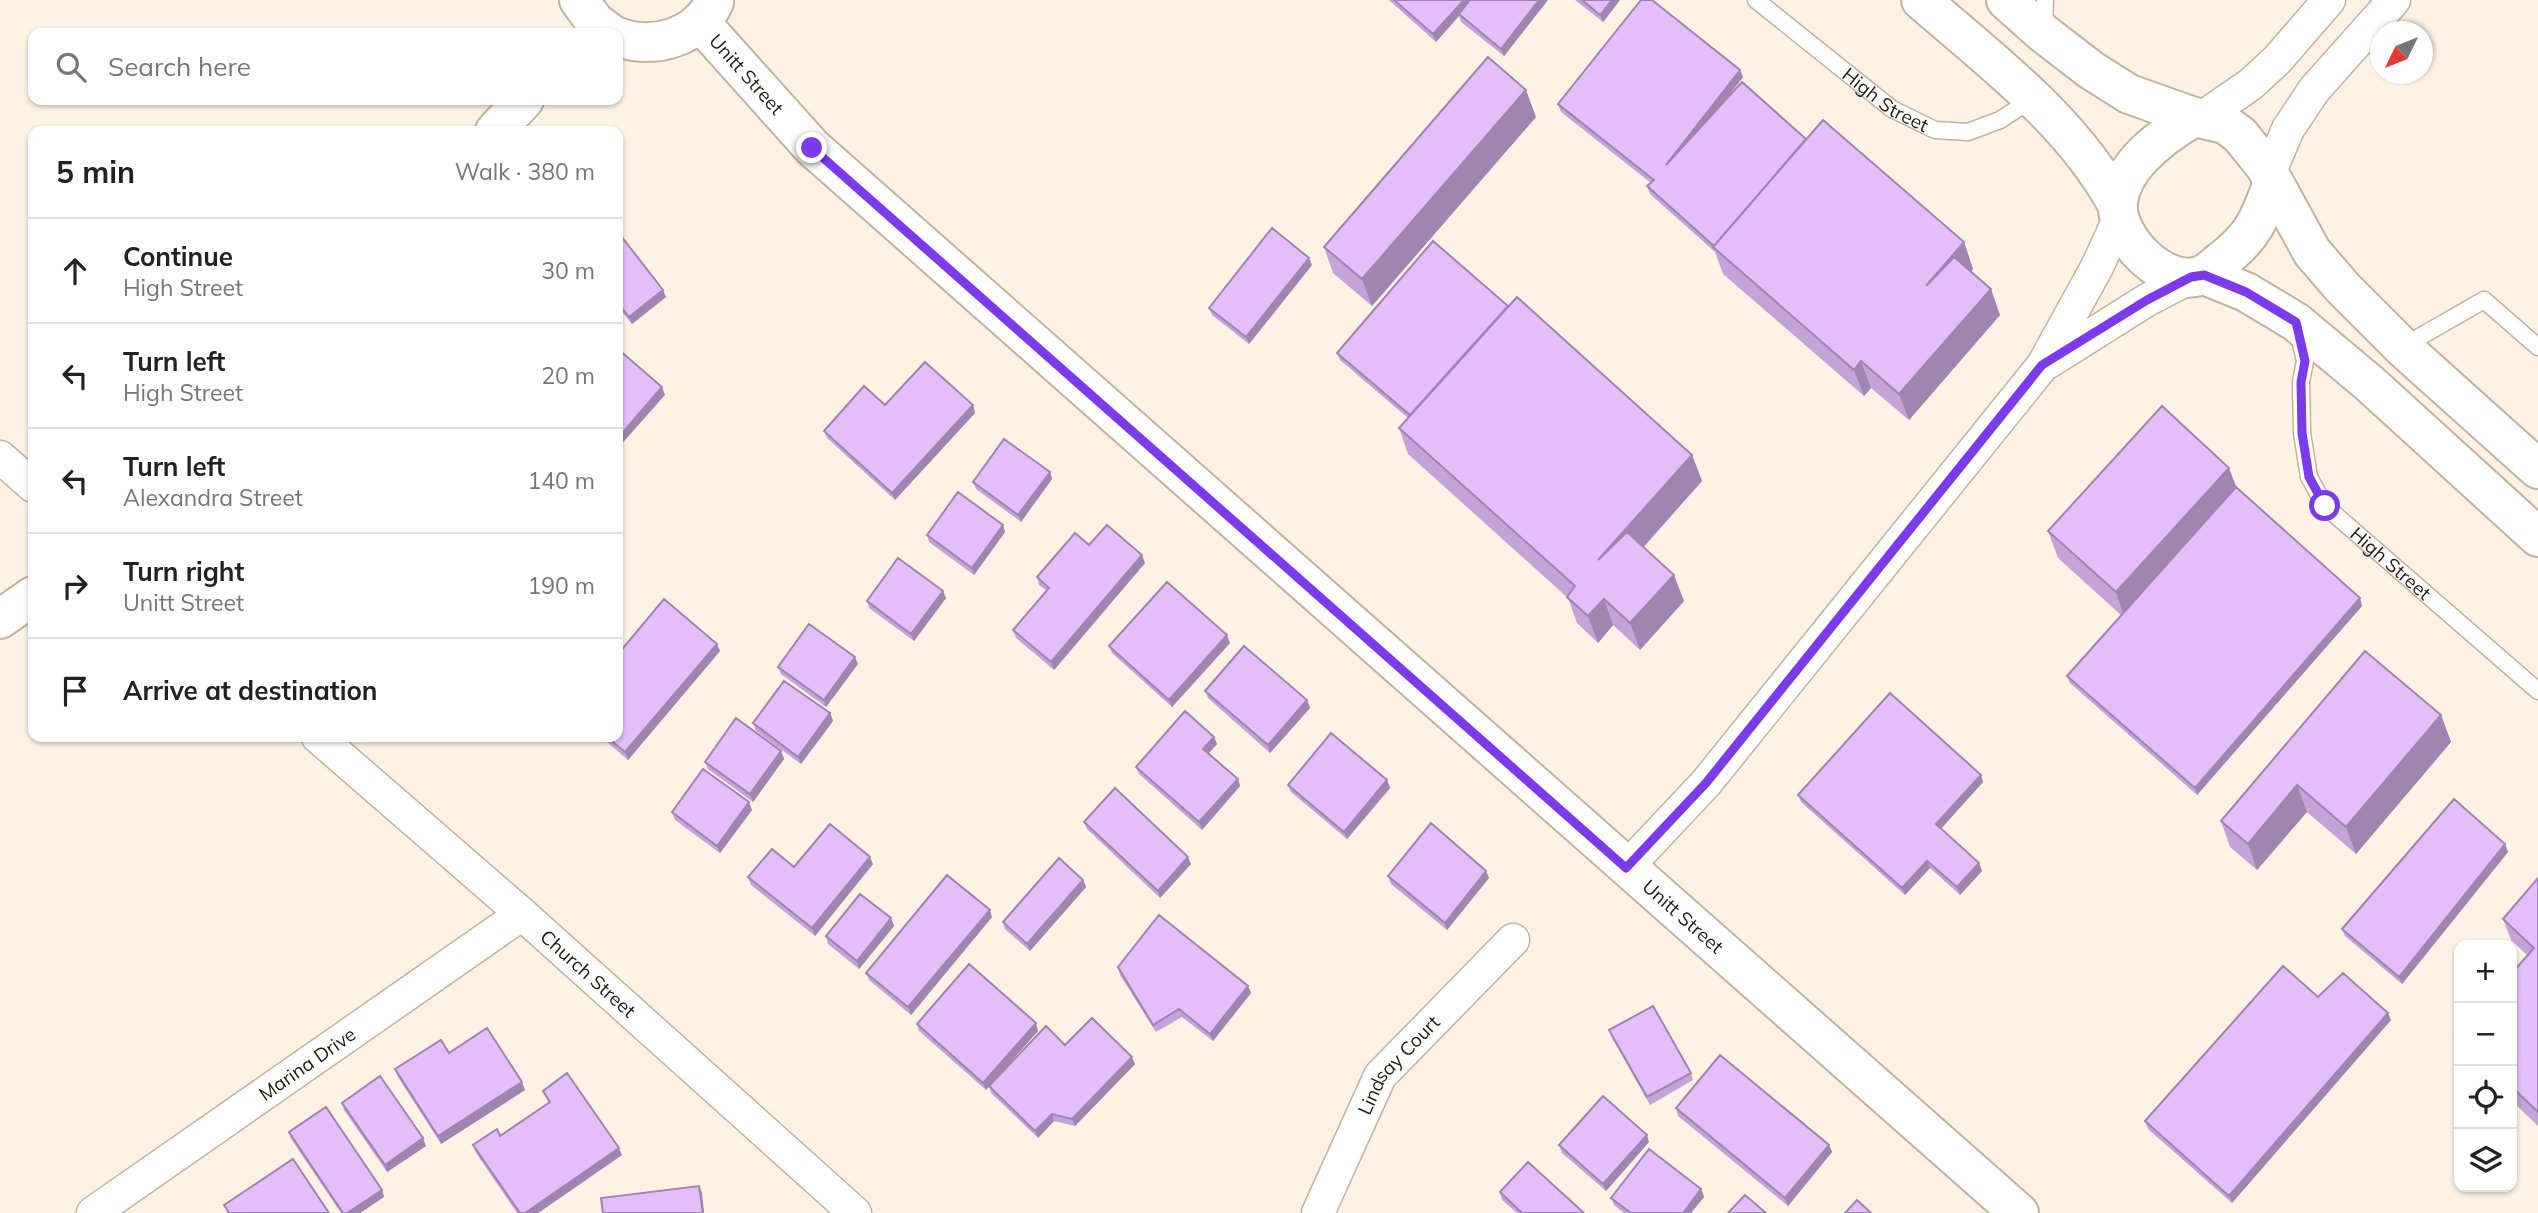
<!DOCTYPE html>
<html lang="en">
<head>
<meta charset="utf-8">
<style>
  :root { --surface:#fff; --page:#f2f2f2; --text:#222; --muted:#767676; --line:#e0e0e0 }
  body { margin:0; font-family:Mulish,sans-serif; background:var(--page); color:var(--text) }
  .controls { position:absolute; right:21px; bottom:21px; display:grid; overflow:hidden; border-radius:14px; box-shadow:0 2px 5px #0004 }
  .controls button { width:63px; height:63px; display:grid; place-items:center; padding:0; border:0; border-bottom:2px solid var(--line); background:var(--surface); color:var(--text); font:35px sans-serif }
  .compass { position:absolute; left:2370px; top:21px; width:63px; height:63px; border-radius:50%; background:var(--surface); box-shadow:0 2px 5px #0004; rotate:227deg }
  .stop { position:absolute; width:21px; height:21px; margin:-16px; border:5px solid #7c3aed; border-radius:50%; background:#fff }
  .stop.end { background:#7c3aed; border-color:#fff; box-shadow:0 2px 7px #0008 }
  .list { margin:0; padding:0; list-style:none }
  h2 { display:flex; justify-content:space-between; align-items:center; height:91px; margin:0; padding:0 28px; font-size:30px }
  h2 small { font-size:23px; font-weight:400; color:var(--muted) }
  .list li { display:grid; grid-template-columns:46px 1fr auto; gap:21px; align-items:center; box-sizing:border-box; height:105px; padding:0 28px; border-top:2px solid var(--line) }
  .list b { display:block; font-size:26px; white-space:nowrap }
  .list p { margin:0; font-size:23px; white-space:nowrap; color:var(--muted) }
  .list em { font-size:23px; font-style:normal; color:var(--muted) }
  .icon { flex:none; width:38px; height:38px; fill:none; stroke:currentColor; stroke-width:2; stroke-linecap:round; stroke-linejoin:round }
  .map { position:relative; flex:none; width:2538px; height:1213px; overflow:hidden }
  .search { position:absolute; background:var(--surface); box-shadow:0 2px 5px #0004; left:28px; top:28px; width:595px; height:77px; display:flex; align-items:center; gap:18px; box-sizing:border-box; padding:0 24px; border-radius:14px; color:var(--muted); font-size:26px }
  .panel { position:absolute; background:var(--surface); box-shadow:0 2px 5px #0004; left:28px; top:126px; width:595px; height:616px; border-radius:14px }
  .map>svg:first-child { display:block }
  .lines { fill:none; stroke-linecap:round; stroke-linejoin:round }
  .lane-casing { stroke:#c5b29c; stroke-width:19 }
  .street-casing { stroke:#c5b29c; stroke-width:35 }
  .secondary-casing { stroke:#c5b29c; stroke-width:42 }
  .lane { stroke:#fff; stroke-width:16 }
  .street { stroke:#fff; stroke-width:32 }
  .secondary { stroke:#fff; stroke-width:38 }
  .wall { fill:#c3a3d8 }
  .shaded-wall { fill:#9f85b0 }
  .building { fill:#e3befb; stroke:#9f85b0; stroke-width:2 }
  .route { stroke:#7c3aed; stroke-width:9 }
  .labels { text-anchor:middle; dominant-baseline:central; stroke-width:5; stroke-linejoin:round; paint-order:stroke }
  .street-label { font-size:19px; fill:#211a12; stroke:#fff }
</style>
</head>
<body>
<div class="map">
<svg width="2538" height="1213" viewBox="0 0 2538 1213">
  <rect width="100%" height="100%" fill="#fef2e4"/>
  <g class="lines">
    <defs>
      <g id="lane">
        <path id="s1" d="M 1756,0 L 1892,109 L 1935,130 L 1968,132 L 2000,120 L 2034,98"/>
        <path d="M 2044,29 L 2045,0"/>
        <path id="s2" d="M 2299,335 L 2305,361 L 2301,382 L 2302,433 L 2309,477 L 2325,506 L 2538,691"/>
        <path d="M 2402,347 L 2484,300 L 2538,347"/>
      </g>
      <g id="street">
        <path d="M 2202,118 L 2251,84 L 2277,60 L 2329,0"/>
        <path d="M 2269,174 L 2288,129 L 2314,90 L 2394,0"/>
        <path d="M 2047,363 L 2147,300 L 2191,277"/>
        <path d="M 0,457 L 33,486"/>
        <path id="s3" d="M 318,737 L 522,914 L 855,1213"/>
        <path d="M 1626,868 L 1706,783 L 2043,365 L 2097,267 L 2120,217"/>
        <path id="s4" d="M 93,1213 L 522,914"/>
        <path id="s5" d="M 1318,1213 L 1380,1076 L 1513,940"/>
      </g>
      <g id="secondary">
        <path d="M 579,0 L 595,22 L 610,33"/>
        <path d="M 1921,0 C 1992,62 2071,120 2117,204"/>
        <path d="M 2006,0 L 2043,33 L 2091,70 L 2129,94 L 2194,117 L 2225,124 L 2240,135 L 2265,166 L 2312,252 L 2343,288 L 2402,347 L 2538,469"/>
        <path id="s6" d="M 700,22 L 812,147 L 2019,1213"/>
        <path d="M 618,37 C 652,50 698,38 714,2"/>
        <path d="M 2194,117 C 2164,135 2122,164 2118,202 C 2114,239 2168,292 2204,274 C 2210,271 2216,265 2221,261 C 2253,237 2260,219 2273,182"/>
        <path d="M 495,131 L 524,100"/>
        <path d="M 2204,275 L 2246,292 L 2296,322 L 2369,383 L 2538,537"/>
        <path d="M 0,619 L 33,596"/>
      </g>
    </defs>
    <use href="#lane" class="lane-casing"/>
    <use href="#street" class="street-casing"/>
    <use href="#secondary" class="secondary-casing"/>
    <use href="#lane" class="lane"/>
    <use href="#street" class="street"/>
    <use href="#secondary" class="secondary"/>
  </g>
  <path class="wall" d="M 1389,0 L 1548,0 L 1504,56 L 1461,22 L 1459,16 L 1436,42 Z
    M 1575,0 L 1620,0 L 1603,22 Z
    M 1740,70 L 1743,77 L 1725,100 L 1806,139 L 1964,242 L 1973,269 L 1971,272 L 2000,315 L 1909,420 L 1871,388 L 1864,396 L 1723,274 L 1715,252 L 1650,194 L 1647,186 L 1651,183 L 1561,112 L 1558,104 Z
    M 1536,117 L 1372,306 L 1333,273 L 1324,247 Z
    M 618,232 L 666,297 L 632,324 L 618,307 Z
    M 1312,265 L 1249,344 L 1212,315 L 1209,308 Z
    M 1508,306 L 1692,455 L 1702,481 L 1644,547 L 1684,601 L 1640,650 L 1613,625 L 1598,643 L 1577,623 L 1568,598 L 1408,454 L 1399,428 L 1408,418 L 1340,360 L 1337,353 Z
    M 885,405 L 973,405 L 975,413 L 895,500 L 827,438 L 824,431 Z
    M 1050,472 L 1052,479 L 1021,522 L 976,489 L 973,482 Z
    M 2236,487 L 2360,598 L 2362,606 L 2197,795 L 2070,683 L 2067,676 L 2121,615 L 2058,558 L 2048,531 Z
    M 1003,525 L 1005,532 L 974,575 L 929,542 L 927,535 Z
    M 1089,545 L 1145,563 L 1054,670 L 1016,638 L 1013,630 L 1047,591 L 1039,585 L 1037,577 Z
    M 946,598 L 914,641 L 869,608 L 867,601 Z
    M 1230,643 L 1172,707 L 1112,653 L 1109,646 Z
    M 720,651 L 628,760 L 601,737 L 618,737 Z
    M 858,664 L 826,707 L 781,674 L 778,667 Z
    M 1205,691 L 1307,700 L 1310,708 L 1270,753 L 1208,698 Z
    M 830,713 L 833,721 L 801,764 L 756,731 L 753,723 Z
    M 2441,715 L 2451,742 L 2356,854 L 2307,812 L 2257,870 L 2230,847 L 2221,821 Z
    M 1214,737 L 1217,744 L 1209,753 L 1238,779 L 1240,786 L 1202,830 L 1139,774 L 1136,767 Z
    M 781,751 L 784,759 L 753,802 L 708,769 L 705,762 Z
    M 1981,775 L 1983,782 L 1941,828 L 1979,863 L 1982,871 L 1960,895 L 1930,868 L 1905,895 L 1801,802 L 1798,795 Z
    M 1387,780 L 1390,788 L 1347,839 L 1291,792 L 1288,785 Z
    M 752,810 L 720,853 L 675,820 L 672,812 Z
    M 1084,822 L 1191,864 L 1160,898 L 1087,829 Z
    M 2505,844 L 2508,852 L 2402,984 L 2345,936 L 2342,929 Z
    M 873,864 L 815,936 L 751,885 L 748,877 L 794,867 Z
    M 1486,871 L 1489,878 L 1447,930 L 1391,884 L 1388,876 Z
    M 2538,878 L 2538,1126 L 2512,1101 L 2512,973 L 2528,956 L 2511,940 L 2503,919 Z
    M 1083,880 L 1086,887 L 1030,951 L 1005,929 L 1003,922 Z
    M 992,917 L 911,1015 L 869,980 L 866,973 Z
    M 891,918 L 894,926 L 859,969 L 828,944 L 826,936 Z
    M 1118,967 L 1251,993 L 1213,1041 L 1182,1017 L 1156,1032 L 1120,975 Z
    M 2318,997 L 2391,1020 L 2232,1203 L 2148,1129 L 2145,1121 Z
    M 917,1024 L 1038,1031 L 998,1076 L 1065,1045 L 1135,1064 L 1075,1126 L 1054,1121 L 1038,1138 L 991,1093 L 989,1086 L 986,1090 L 919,1031 Z
    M 1609,1030 L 1691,1073 L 1693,1080 L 1650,1105 L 1612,1038 Z
    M 449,1053 L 525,1090 L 441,1144 L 398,1077 L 395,1069 Z
    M 543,1091 L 622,1155 L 538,1213 L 517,1213 L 476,1153 L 473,1145 L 500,1136 L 549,1103 Z
    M 342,1103 L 426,1146 L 387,1172 L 344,1110 Z
    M 1676,1108 L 1829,1145 L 1832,1152 L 1788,1206 L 1678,1116 Z
    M 289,1132 L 382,1190 L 384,1197 L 360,1213 L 341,1213 L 291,1139 Z
    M 1649,1142 L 1606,1191 L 1562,1153 L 1559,1145 Z
    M 1701,1189 L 1704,1197 L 1691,1213 L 1624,1213 L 1614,1205 L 1611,1198 Z
    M 1500,1192 L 1584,1213 L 1517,1213 L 1502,1200 Z"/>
  <path class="shaded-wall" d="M 1464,0 L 1473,0 L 1436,42 L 1433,34 Z
    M 1539,0 L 1548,0 L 1504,56 L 1501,49 Z
    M 1612,0 L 1620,0 L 1603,22 L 1600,15 Z
    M 1740,70 L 1743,77 L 1668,173 L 1666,165 Z
    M 1526,90 L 1536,117 L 1372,306 L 1362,279 Z
    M 1964,242 L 1973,269 L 1936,313 L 1926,286 Z
    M 1309,258 L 1312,265 L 1249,344 L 1246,337 Z
    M 1991,289 L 2000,315 L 1909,420 L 1899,394 Z
    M 663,290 L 666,297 L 632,324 L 629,317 Z
    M 1861,361 L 1871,388 L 1864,396 L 1854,370 Z
    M 662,387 L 665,395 L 618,448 L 618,438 Z
    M 973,405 L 975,413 L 895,500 L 892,493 Z
    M 1692,455 L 1702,481 L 1608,586 L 1598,560 Z
    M 2229,468 L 2239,494 L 2125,619 L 2116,592 Z
    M 1050,472 L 1052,479 L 1021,522 L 1018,515 Z
    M 1003,525 L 1005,532 L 974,575 L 972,568 Z
    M 1142,555 L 1145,563 L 1054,670 L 1051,662 Z
    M 1674,575 L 1684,601 L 1640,650 L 1630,623 Z
    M 943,591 L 946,598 L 914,641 L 911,634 Z
    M 2360,598 L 2362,606 L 2197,795 L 2195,788 Z
    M 1604,599 L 1613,625 L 1598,643 L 1588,616 Z
    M 1227,635 L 1230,643 L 1172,707 L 1169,700 Z
    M 717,644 L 720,651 L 628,760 L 625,752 Z
    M 855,657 L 858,664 L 826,707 L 824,700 Z
    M 1307,700 L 1310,708 L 1270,753 L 1268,745 Z
    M 830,713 L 833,721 L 801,764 L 798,757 Z
    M 2441,715 L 2451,742 L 2356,854 L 2346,827 Z
    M 1214,737 L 1217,744 L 1206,756 L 1203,749 Z
    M 781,751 L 784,759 L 753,802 L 750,794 Z
    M 1981,775 L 1983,782 L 1939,831 L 1936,824 Z
    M 1238,779 L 1240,786 L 1202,830 L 1199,822 Z
    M 1387,780 L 1390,788 L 1347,839 L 1344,832 Z
    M 2297,785 L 2307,812 L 2257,870 L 2248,844 Z
    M 749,802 L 752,810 L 720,853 L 717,846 Z
    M 2505,844 L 2508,852 L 2402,984 L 2399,977 Z
    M 870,857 L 873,864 L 815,936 L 812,928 Z
    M 1188,857 L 1191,864 L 1160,898 L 1158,891 Z
    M 1927,861 L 1930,868 L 1905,895 L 1902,888 Z
    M 1979,863 L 1982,871 L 1960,895 L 1957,887 Z
    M 1486,871 L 1489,878 L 1447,930 L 1445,923 Z
    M 1083,880 L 1086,887 L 1030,951 L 1027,944 Z
    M 990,910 L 992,917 L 911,1015 L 908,1007 Z
    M 891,918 L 894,926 L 859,969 L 857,961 Z
    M 1248,986 L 1251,993 L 1213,1041 L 1210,1034 Z
    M 2388,1013 L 2391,1020 L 2232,1203 L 2229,1196 Z
    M 1036,1023 L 1038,1031 L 986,1090 L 983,1083 Z
    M 1132,1057 L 1135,1064 L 1075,1126 L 1072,1119 Z
    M 522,1082 L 525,1090 L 441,1144 L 438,1136 Z
    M 1052,1114 L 1054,1121 L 1038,1138 L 1035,1131 Z
    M 1647,1135 L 1649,1142 L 1606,1191 L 1603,1184 Z
    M 423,1138 L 426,1146 L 387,1172 L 385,1165 Z
    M 1829,1145 L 1832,1152 L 1788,1206 L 1785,1198 Z
    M 619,1148 L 622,1155 L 538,1213 L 525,1213 Z
    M 699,1186 L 702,1193 L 704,1213 L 703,1213 Z
    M 1701,1189 L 1704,1197 L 1691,1213 L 1683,1213 Z
    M 382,1190 L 384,1197 L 360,1213 L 347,1213 Z"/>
  <path class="building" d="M 1394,0 L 1464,0 L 1433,34 Z
    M 1470,0 L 1539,0 L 1501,49 L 1459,14 Z
    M 1582,0 L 1612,0 L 1600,15 Z
    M 1641,0 L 1652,0 L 1740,70 L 1666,165 L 1742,82 L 1806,139 L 1714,246 L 1647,186 L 1654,180 L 1558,104 Z
    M 1488,57 L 1526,90 L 1362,279 L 1324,247 Z
    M 1823,120 L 1964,242 L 1926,286 L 1954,257 L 1991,289 L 1899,394 L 1861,361 L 1854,370 L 1713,247 Z
    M 1272,228 L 1309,258 L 1246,337 L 1209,308 Z
    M 618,232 L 663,290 L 629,317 L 618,303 Z
    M 1433,241 L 1508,306 L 1410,415 L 1337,353 Z
    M 1517,297 L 1692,455 L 1598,560 L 1627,532 L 1674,575 L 1630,623 L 1604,599 L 1588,616 L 1567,597 L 1575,586 L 1399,428 Z
    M 618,349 L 662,387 L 618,438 Z
    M 925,362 L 973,405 L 892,493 L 824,431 L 864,386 L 885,405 Z
    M 2162,406 L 2229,468 L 2116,592 L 2048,531 Z
    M 1004,439 L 1050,472 L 1018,515 L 973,482 Z
    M 2236,487 L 2360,598 L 2195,788 L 2067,676 Z
    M 958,492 L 1003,525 L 972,568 L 927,535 Z
    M 1107,525 L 1142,555 L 1051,662 L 1013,630 L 1049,588 L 1037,577 L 1075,533 L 1089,545 Z
    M 898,558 L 943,591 L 911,634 L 867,601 Z
    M 1167,582 L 1227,635 L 1169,700 L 1109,646 Z
    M 664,599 L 717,644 L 625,752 L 607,737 L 618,737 L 618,654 Z
    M 809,624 L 855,657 L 824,700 L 778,667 Z
    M 1244,646 L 1307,700 L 1268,745 L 1205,691 Z
    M 2365,651 L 2441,715 L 2346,827 L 2297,785 L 2248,844 L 2221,821 Z
    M 784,681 L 830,713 L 798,757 L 753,723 Z
    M 1890,693 L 1981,775 L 1936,824 L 1979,863 L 1957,887 L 1927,861 L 1902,888 L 1798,795 Z
    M 1185,711 L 1214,737 L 1203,749 L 1238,779 L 1199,822 L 1136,767 Z
    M 736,718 L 781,751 L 750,794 L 705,762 Z
    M 1331,733 L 1387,780 L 1344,832 L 1288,785 Z
    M 703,769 L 749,802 L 717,846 L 672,812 Z
    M 1115,788 L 1188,857 L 1158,891 L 1084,822 Z
    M 2454,799 L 2505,844 L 2399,977 L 2342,929 Z
    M 1431,823 L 1486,871 L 1445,923 L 1388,876 Z
    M 830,824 L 870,857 L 812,928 L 748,877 L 772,849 L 794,867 Z
    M 1059,858 L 1083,880 L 1027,944 L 1003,922 Z
    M 947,875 L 990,910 L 908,1007 L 866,973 Z
    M 2538,878 L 2538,1112 L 2512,1087 L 2512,973 L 2534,948 L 2503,919 Z
    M 860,894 L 891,918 L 857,961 L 826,936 Z
    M 1159,915 L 1248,986 L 1210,1034 L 1179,1009 L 1153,1025 L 1118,967 Z
    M 969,964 L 1036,1023 L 983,1083 L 917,1024 Z
    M 2283,966 L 2318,997 L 2343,973 L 2388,1013 L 2229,1196 L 2145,1121 Z
    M 1653,1006 L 1691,1073 L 1647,1097 L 1609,1030 Z
    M 1092,1018 L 1132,1057 L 1072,1119 L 1052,1114 L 1035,1131 L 989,1086 L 1046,1026 L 1065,1045 Z
    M 487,1028 L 522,1082 L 438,1136 L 395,1069 L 441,1040 L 449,1053 Z
    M 2459,1030 L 2459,1038 L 2455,1034 Z
    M 1720,1055 L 1829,1145 L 1785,1198 L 1676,1108 Z
    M 567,1073 L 619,1148 L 525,1213 L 520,1213 L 473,1145 L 497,1129 L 500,1136 L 550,1102 L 543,1091 Z
    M 380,1076 L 423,1138 L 385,1165 L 342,1103 Z
    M 1603,1096 L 1647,1135 L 1603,1184 L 1559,1145 Z
    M 326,1107 L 382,1190 L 347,1213 L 343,1213 L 289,1132 Z
    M 1649,1149 L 1701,1189 L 1683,1213 L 1631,1213 L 1611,1198 Z
    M 293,1159 L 329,1213 L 229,1213 L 224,1205 Z
    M 1528,1162 L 1584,1213 L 1522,1213 L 1500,1192 Z
    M 699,1186 L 703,1213 L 603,1213 L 601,1198 Z
    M 1745,1195 L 1766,1213 L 1728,1213 Z
    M 1857,1200 L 1871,1213 L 1845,1213 Z"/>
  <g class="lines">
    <path class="route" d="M 812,148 L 1626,868 L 1706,783 L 2042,365 L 2147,300 L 2191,277 L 2204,275 L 2246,292 L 2296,322 L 2305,361 L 2301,382 L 2302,433 L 2309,477 L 2325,506"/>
  </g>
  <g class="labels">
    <g class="street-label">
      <text stroke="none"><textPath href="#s6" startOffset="70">Unitt Street</textPath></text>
      <text stroke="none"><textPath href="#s1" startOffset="164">High Street</textPath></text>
      <text stroke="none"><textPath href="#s2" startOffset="264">High Street</textPath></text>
      <text stroke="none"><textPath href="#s6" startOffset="1330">Unitt Street</textPath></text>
      <text stroke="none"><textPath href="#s3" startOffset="359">Church Street</textPath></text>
      <text stroke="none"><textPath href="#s4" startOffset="261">Marina Drive</textPath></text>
      <text stroke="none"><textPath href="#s5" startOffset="170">Lindsay Court</textPath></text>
    </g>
  </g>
</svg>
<div class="controls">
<button>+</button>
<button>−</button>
<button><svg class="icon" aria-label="locate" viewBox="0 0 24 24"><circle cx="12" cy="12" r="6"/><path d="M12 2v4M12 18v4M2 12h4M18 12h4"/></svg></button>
<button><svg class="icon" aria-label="layers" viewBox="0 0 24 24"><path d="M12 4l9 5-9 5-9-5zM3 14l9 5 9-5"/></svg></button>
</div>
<svg class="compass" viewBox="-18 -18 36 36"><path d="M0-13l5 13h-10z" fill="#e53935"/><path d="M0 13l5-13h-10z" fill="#767676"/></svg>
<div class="stop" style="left:2325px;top:506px"></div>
<div class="stop end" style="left:812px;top:148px"></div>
<div class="search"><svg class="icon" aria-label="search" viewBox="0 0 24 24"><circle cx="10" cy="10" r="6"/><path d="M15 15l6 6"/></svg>Search here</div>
<section class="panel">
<h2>5 min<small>Walk · 380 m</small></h2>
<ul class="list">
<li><svg class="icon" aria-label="ahead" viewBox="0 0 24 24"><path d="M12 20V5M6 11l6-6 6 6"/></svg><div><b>Continue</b><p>High Street</p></div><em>30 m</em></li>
<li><svg class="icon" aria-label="left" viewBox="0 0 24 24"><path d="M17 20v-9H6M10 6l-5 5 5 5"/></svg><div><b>Turn left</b><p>High Street</p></div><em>20 m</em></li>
<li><svg class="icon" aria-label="left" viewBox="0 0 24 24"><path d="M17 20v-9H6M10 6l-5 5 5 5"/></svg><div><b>Turn left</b><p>Alexandra Street</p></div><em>140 m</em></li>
<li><svg class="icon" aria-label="right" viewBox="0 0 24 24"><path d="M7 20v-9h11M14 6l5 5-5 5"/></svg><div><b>Turn right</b><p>Unitt Street</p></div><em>190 m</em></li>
<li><svg class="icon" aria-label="arrive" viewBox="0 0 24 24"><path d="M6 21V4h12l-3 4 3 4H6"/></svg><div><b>Arrive at destination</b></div></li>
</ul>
</section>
</div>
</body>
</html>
